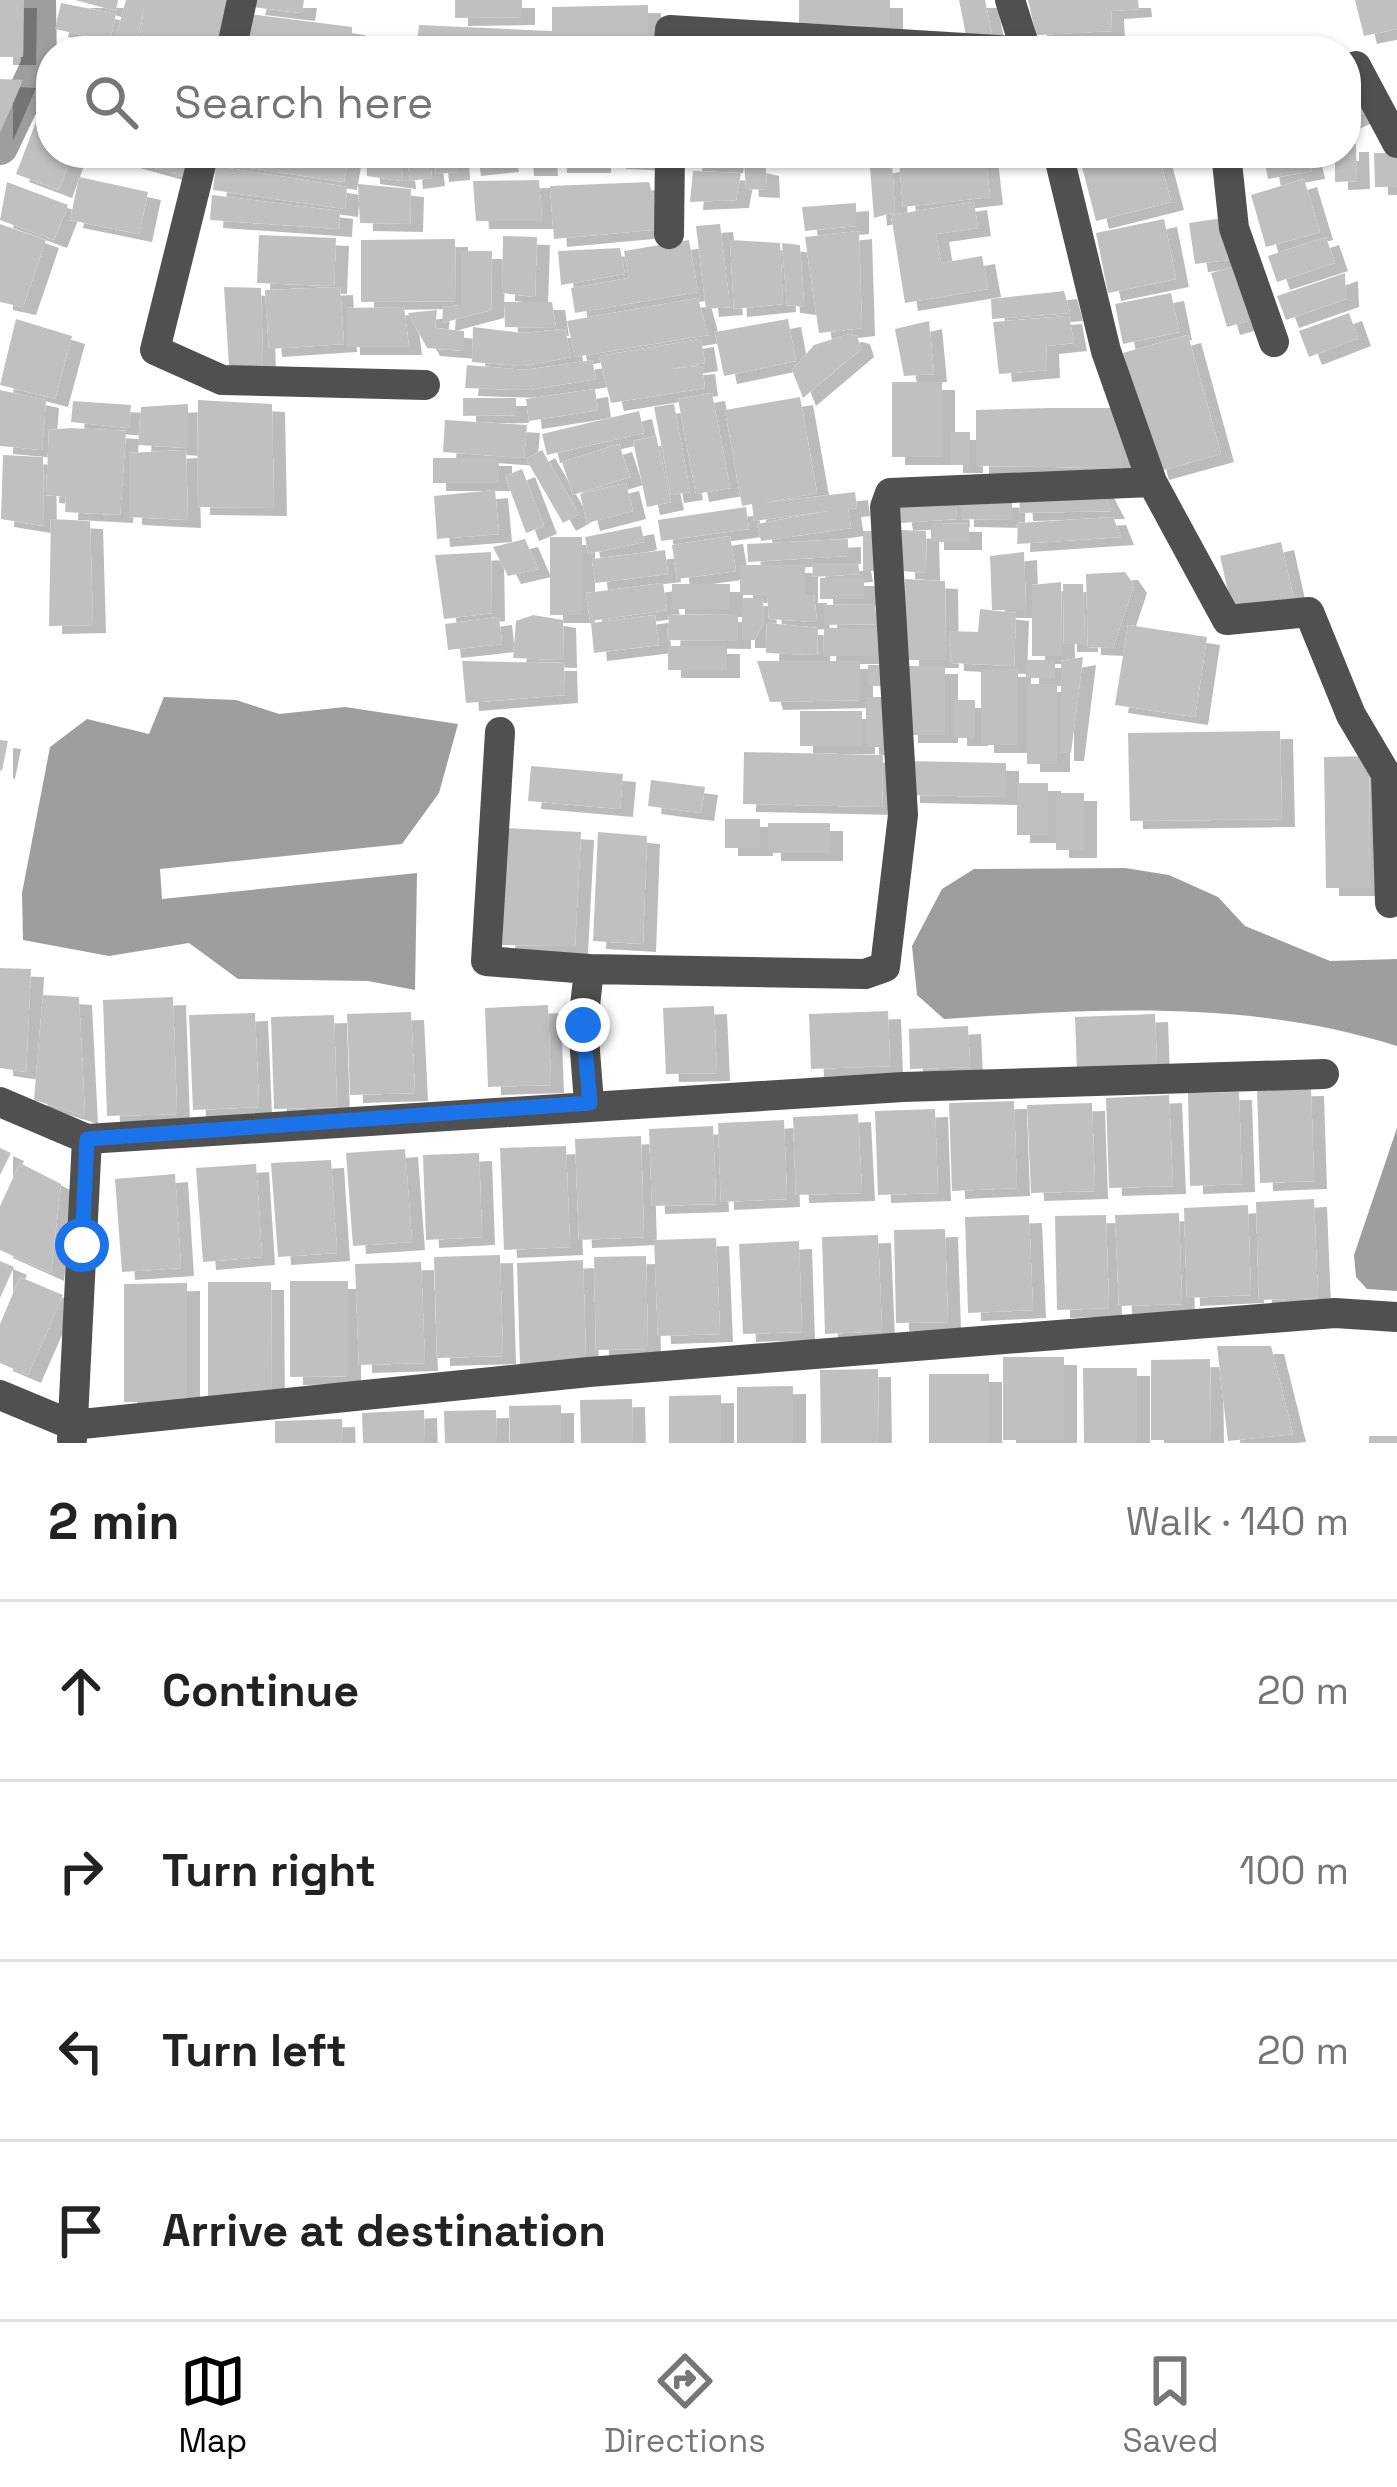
<!DOCTYPE html>
<html lang="en">
<head>
<meta charset="utf-8">
<style>
  :root { --surface:#fff; --page:#f6f6f6; --text:#222; --muted:#767676; --line:#e0e0e0; --accent:#000 }
  body { margin:0; font-family:"Space Grotesk",sans-serif; background:var(--page); color:var(--text) }
  .stop { position:absolute; width:36px; height:36px; margin:-27px; border:9px solid #1a73e8; border-radius:50%; background:#fff }
  .stop.end { background:#1a73e8; border-color:#fff; box-shadow:0 3px 12px #0008 }
  .list { margin:0; padding:0; list-style:none }
  h2 { display:flex; justify-content:space-between; align-items:center; height:156px; margin:0; padding:0 48px; font-size:51px }
  h2 small { font-size:39px; font-weight:400; color:var(--muted) }
  .list li { display:grid; grid-template-columns:78px 1fr auto; gap:36px; align-items:center; box-sizing:border-box; height:180px; padding:0 48px; border-top:3px solid var(--line) }
  .list b { display:block; font-size:45px; white-space:nowrap }
  .list em { font-size:39px; font-style:normal; color:var(--muted) }
  .icon { flex:none; width:66px; height:66px; fill:none; stroke:currentColor; stroke-width:2; stroke-linecap:round; stroke-linejoin:round }
  .map { position:relative; flex:none; width:1397px; height:1443px; overflow:hidden }
  .search { position:absolute; background:var(--surface); box-shadow:0 3px 9px #0004; left:36px; right:36px; top:36px; height:132px; display:flex; align-items:center; gap:30px; box-sizing:border-box; padding:0 42px; border-radius:48px; color:var(--muted); font-size:45px }
  .sheet { height:876px; background:var(--surface) }
  nav { display:flex; justify-content:space-around; align-items:center; box-sizing:border-box; height:168px; border-top:3px solid var(--line); background:var(--surface); font-size:33px; color:var(--muted) }
  nav a { display:grid; justify-items:center; gap:6px }
  nav .on { color:var(--accent) }
  .map>svg:first-child { display:block }
  .water { fill:#9e9e9e }
  .lines { fill:none; stroke-linecap:round; stroke-linejoin:round }
  .canal { stroke:#9e9e9e; stroke-width:36 }
  .building { fill:#c0c0c0; filter:url(#shadow) }
  .minor { stroke:#505050; stroke-width:30 }
  .route { stroke:#1a73e8; stroke-width:15 }
</style>
</head>
<body>
<div class="map">
<svg width="1397" height="1443" viewBox="0 0 1397 1443">
  <defs>
    <filter id="shadow"><feDropShadow dx="13" dy="8" stdDeviation="0" flood-color="#0004"/></filter>
  </defs>
  <rect width="100%" height="100%" fill="#fff"/>
  <path class="water" d="M 164,697 L 236,700 L 279,714 L 345,707 L 458,724 L 439,793 L 402,844 L 160,869 L 162,899 L 417,873 L 415,990 L 368,981 L 238,979 L 189,943 L 109,956 L 23,940 L 22,893 L 50,747 L 87,719 L 149,734 Z
    M 1125,868 L 1169,875 L 1218,897 L 1245,926 L 1330,961 L 1397,959 L 1397,1046 C 1250,999 1095,1009 944,1019 L 917,995 L 912,946 L 942,889 L 974,869 Z
    M 1397,1128 L 1397,1291 L 1367,1289 L 1356,1277 L 1354,1255 Z"/>
  <g class="lines">
    <path class="canal" d="M 0,147 L 39,65 L 38,0"/>
  </g>
  <path class="building" d="M 0,0 L 24,0 L 23,57 L 0,57 Z
    M 75,0 L 118,0 L 116,11 Z
    M 126,0 L 228,0 L 222,51 L 138,51 L 144,7 L 134,51 L 113,47 Z
    M 254,0 L 304,0 L 302,13 L 252,7 Z
    M 455,0 L 522,0 L 522,17 L 455,18 Z
    M 799,0 L 890,0 L 890,26 L 799,25 Z
    M 959,0 L 985,0 L 993,40 L 968,45 Z
    M 1028,0 L 1138,0 L 1139,9 L 1111,11 L 1112,31 L 1036,35 Z
    M 1355,0 L 1397,0 L 1397,29 L 1364,36 Z
    M 61,3 L 116,14 L 110,41 L 55,29 Z
    M 648,5 L 648,51 L 416,51 L 419,25 L 552,31 L 552,7 Z
    M 249,14 L 352,27 L 352,50 L 247,39 Z
    M 1268,40 L 1269,51 L 1226,51 L 1225,42 Z
    M 692,41 L 749,46 L 749,51 L 692,51 Z
    M 1272,41 L 1289,42 L 1291,51 L 1272,51 Z
    M 1220,45 L 1221,51 L 1188,51 L 1188,48 Z
    M 1346,75 L 1366,112 L 1346,121 Z
    M 0,79 L 23,80 L 0,133 Z
    M 51,83 L 51,153 L 73,153 L 59,190 L 16,174 Z
    M 1346,144 L 1356,144 L 1357,181 L 1335,182 L 1335,153 L 1346,153 Z
    M 102,153 L 197,153 L 191,178 Z
    M 219,153 L 349,153 L 344,182 L 217,163 Z
    M 366,153 L 400,153 L 403,181 L 367,176 Z
    M 407,153 L 429,153 L 432,178 L 410,181 Z
    M 434,153 L 456,153 L 457,172 L 436,174 Z
    M 466,153 L 504,153 L 506,164 L 468,168 Z
    M 520,153 L 544,153 L 545,168 L 521,168 Z
    M 553,153 L 598,153 L 598,165 L 554,165 Z
    M 613,153 L 662,153 L 662,163 L 613,161 Z
    M 690,153 L 732,153 L 730,165 L 689,165 Z
    M 739,153 L 800,153 L 800,159 L 739,160 Z
    M 913,153 L 985,153 L 990,197 L 903,207 L 899,159 Z
    M 1123,153 L 1158,153 L 1171,202 L 1096,221 L 1081,163 Z
    M 1263,153 L 1308,153 L 1312,171 L 1268,179 Z
    M 1374,153 L 1397,153 L 1397,187 L 1375,187 Z
    M 744,163 L 766,168 L 767,190 L 746,189 Z
    M 892,163 L 895,212 L 874,218 L 870,167 Z
    M 216,166 L 347,187 L 345,209 L 213,190 Z
    M 693,171 L 741,173 L 736,200 L 690,202 Z
    M 79,177 L 148,192 L 139,234 L 70,220 Z
    M 1304,179 L 1320,232 L 1266,247 L 1251,195 Z
    M 539,180 L 542,221 L 476,221 L 473,181 Z
    M 7,182 L 68,205 L 54,240 L 0,220 Z
    M 649,182 L 662,229 L 554,239 L 550,186 Z
    M 358,184 L 411,189 L 410,224 L 360,223 Z
    M 212,195 L 340,211 L 339,229 L 210,220 Z
    M 974,202 L 978,228 L 936,234 L 941,263 L 982,256 L 988,289 L 905,303 L 891,215 Z
    M 856,203 L 856,226 L 805,231 L 802,207 Z
    M 1223,218 L 1228,260 L 1195,264 L 1189,223 Z
    M 1164,219 L 1176,279 L 1108,293 L 1096,233 Z
    M 0,224 L 46,240 L 23,307 L 0,302 Z
    M 720,224 L 730,307 L 706,309 L 696,226 Z
    M 859,231 L 862,328 L 819,333 L 805,237 Z
    M 259,235 L 336,238 L 334,286 L 257,283 Z
    M 503,236 L 537,237 L 535,297 L 502,293 Z
    M 1326,237 L 1335,263 L 1277,282 L 1268,256 Z
    M 455,239 L 456,301 L 361,302 L 361,240 Z
    M 689,240 L 698,292 L 575,313 L 571,288 L 629,278 L 624,251 Z
    M 730,240 L 780,243 L 783,304 L 734,309 Z
    M 782,243 L 800,245 L 804,307 L 787,305 Z
    M 620,248 L 625,274 L 561,285 L 558,251 Z
    M 461,251 L 492,251 L 491,310 L 442,323 L 443,307 L 461,305 Z
    M 1239,265 L 1255,319 L 1227,327 L 1211,273 Z
    M 1345,273 L 1346,299 L 1286,320 L 1277,296 Z
    M 224,287 L 261,288 L 263,366 L 229,366 Z
    M 340,287 L 344,344 L 269,349 L 265,290 Z
    M 1064,291 L 1070,313 L 992,319 L 991,299 Z
    M 1171,293 L 1179,332 L 1123,344 L 1115,304 Z
    M 698,298 L 708,335 L 575,357 L 567,321 Z
    M 504,302 L 552,302 L 556,328 L 505,327 Z
    M 404,307 L 409,347 L 347,347 L 347,308 Z
    M 437,310 L 435,328 L 464,331 L 464,351 L 427,348 L 408,313 Z
    M 1349,313 L 1358,338 L 1309,357 L 1299,331 Z
    M 1069,316 L 1074,343 L 1046,346 L 1047,370 L 999,374 L 993,322 Z
    M 16,319 L 72,336 L 55,399 L 0,385 Z
    M 788,319 L 796,361 L 724,376 L 715,332 Z
    M 929,321 L 934,374 L 904,376 L 895,329 Z
    M 473,327 L 523,333 L 565,329 L 571,357 L 524,366 L 472,362 Z
    M 849,334 L 857,336 L 861,349 L 803,398 L 792,370 L 814,345 Z
    M 1188,335 L 1221,454 L 1156,472 L 1123,353 Z
    M 701,339 L 705,363 L 670,369 L 702,366 L 705,388 L 611,403 L 599,356 Z
    M 592,360 L 596,379 L 529,390 L 465,388 L 467,365 L 525,370 Z
    M 892,382 L 942,382 L 942,457 L 892,457 Z
    M 595,389 L 598,410 L 529,421 L 526,399 Z
    M 0,390 L 46,400 L 42,450 L 0,446 Z
    M 712,393 L 730,488 L 696,494 L 678,399 Z
    M 800,397 L 817,493 L 763,503 L 855,492 L 857,508 L 848,509 L 851,528 L 761,541 L 757,524 L 828,511 L 754,521 L 752,504 L 742,506 L 725,410 Z
    M 463,398 L 516,398 L 516,415 L 463,416 Z
    M 198,400 L 272,404 L 274,508 L 197,507 Z
    M 73,401 L 131,405 L 129,428 L 71,422 Z
    M 188,404 L 188,448 L 138,445 L 141,407 Z
    M 674,404 L 690,492 L 671,495 L 654,407 Z
    M 1049,408 L 1121,408 L 1121,468 L 976,466 L 976,410 Z
    M 639,411 L 644,433 L 547,455 L 542,434 Z
    M 445,420 L 527,425 L 524,458 L 443,452 Z
    M 70,428 L 126,431 L 120,515 L 65,512 L 66,497 L 46,495 L 49,430 Z
    M 950,432 L 970,432 L 970,465 L 950,465 Z
    M 656,436 L 671,502 L 647,507 L 633,441 Z
    M 619,444 L 630,477 L 573,495 L 562,462 Z
    M 186,450 L 188,520 L 129,517 L 129,453 Z
    M 542,450 L 579,514 L 563,523 L 526,459 Z
    M 3,455 L 43,457 L 44,526 L 1,519 Z
    M 433,458 L 499,458 L 499,483 L 433,483 Z
    M 522,469 L 544,526 L 526,533 L 505,476 Z
    M 626,483 L 633,511 L 587,523 L 580,494 Z
    M 495,490 L 499,534 L 437,539 L 434,496 Z
    M 1101,490 L 1112,511 L 1020,513 L 1019,492 Z
    M 955,497 L 957,519 L 900,523 L 896,498 Z
    M 961,498 L 1012,500 L 1012,520 L 961,519 Z
    M 746,507 L 749,529 L 661,541 L 658,520 Z
    M 1113,517 L 1121,537 L 1017,544 L 1018,523 Z
    M 51,519 L 90,521 L 93,625 L 49,626 Z
    M 931,523 L 969,524 L 969,542 L 931,542 Z
    M 641,526 L 644,542 L 588,554 L 585,537 Z
    M 901,530 L 926,531 L 927,573 L 902,571 Z
    M 863,531 L 884,531 L 884,571 L 863,571 Z
    M 730,536 L 736,571 L 677,579 L 672,545 Z
    M 550,537 L 582,537 L 582,615 L 550,615 Z
    M 525,539 L 538,569 L 508,576 L 493,547 Z
    M 848,539 L 848,556 L 748,562 L 747,544 Z
    M 1281,542 L 1294,600 L 1233,614 L 1220,556 Z
    M 665,550 L 668,574 L 595,583 L 592,559 Z
    M 491,552 L 492,613 L 444,619 L 435,555 Z
    M 1024,552 L 1026,610 L 992,610 L 990,556 Z
    M 812,563 L 858,563 L 860,574 L 813,577 Z
    M 740,565 L 805,565 L 805,595 L 814,595 L 817,622 L 769,619 L 767,595 L 740,595 Z
    M 1125,572 L 1134,585 L 1113,648 L 1088,647 L 1086,574 Z
    M 820,578 L 864,578 L 864,599 L 820,599 Z
    M 905,579 L 945,581 L 946,660 L 906,660 Z
    M 1061,582 L 1062,656 L 1032,656 L 1032,585 Z
    M 663,583 L 667,610 L 590,621 L 586,593 Z
    M 672,584 L 730,584 L 730,609 L 672,609 Z
    M 1063,584 L 1083,584 L 1085,644 L 1064,644 Z
    M 742,598 L 763,598 L 764,621 L 755,640 L 742,640 Z
    M 875,604 L 877,624 L 824,625 L 824,605 Z
    M 980,609 L 1016,613 L 1014,666 L 951,663 L 949,631 L 978,632 Z
    M 738,614 L 738,641 L 667,640 L 669,615 Z
    M 533,615 L 563,620 L 564,660 L 513,658 L 516,621 Z
    M 655,615 L 659,645 L 594,653 L 591,623 Z
    M 499,617 L 502,644 L 448,650 L 445,624 Z
    M 767,623 L 818,628 L 817,655 L 766,653 Z
    M 1128,625 L 1207,637 L 1195,717 L 1115,705 Z
    M 824,628 L 893,628 L 894,656 L 823,656 Z
    M 668,646 L 727,646 L 727,670 L 668,670 Z
    M 1083,657 L 1071,753 L 1061,753 L 1061,661 Z
    M 1026,660 L 1055,660 L 1055,678 L 1026,678 Z
    M 462,661 L 564,663 L 565,695 L 466,703 Z
    M 757,661 L 860,661 L 860,700 L 770,702 Z
    M 868,665 L 886,665 L 886,686 L 868,686 Z
    M 905,666 L 945,666 L 945,735 L 905,735 Z
    M 981,669 L 1018,669 L 1018,745 L 981,745 Z
    M 1027,684 L 1057,684 L 1057,764 L 1027,764 Z
    M 866,697 L 882,697 L 882,747 L 866,747 Z
    M 954,700 L 975,700 L 975,738 L 954,738 Z
    M 800,711 L 862,711 L 862,746 L 800,746 Z
    M 1280,731 L 1282,819 L 1130,821 L 1128,733 Z
    M 0,740 L 8,741 L 2,771 L 0,770 Z
    M 744,752 L 883,755 L 882,807 L 743,804 Z
    M 1369,756 L 1370,888 L 1326,888 L 1324,757 Z
    M 907,761 L 1006,763 L 1006,797 L 907,795 Z
    M 531,766 L 623,774 L 620,809 L 528,801 Z
    M 651,780 L 705,787 L 701,813 L 648,806 Z
    M 1017,783 L 1048,783 L 1048,835 L 1017,835 Z
    M 1056,793 L 1084,793 L 1084,850 L 1056,850 Z
    M 725,819 L 760,819 L 760,848 L 725,848 Z
    M 768,823 L 830,823 L 830,853 L 768,853 Z
    M 506,828 L 581,832 L 575,946 L 502,945 Z
    M 598,832 L 647,836 L 643,944 L 593,941 Z
    M 0,968 L 31,969 L 26,1072 L 0,1068 Z
    M 43,995 L 79,997 L 85,1116 L 34,1100 Z
    M 173,997 L 177,1114 L 107,1116 L 103,1000 Z
    M 548,1005 L 551,1085 L 488,1087 L 485,1008 Z
    M 714,1006 L 717,1073 L 666,1074 L 663,1008 Z
    M 888,1011 L 890,1066 L 811,1069 L 809,1014 Z
    M 411,1012 L 415,1093 L 350,1095 L 347,1014 Z
    M 255,1013 L 259,1107 L 193,1110 L 189,1015 Z
    M 1155,1014 L 1157,1069 L 1077,1072 L 1075,1017 Z
    M 334,1015 L 337,1107 L 274,1109 L 271,1017 Z
    M 968,1026 L 970,1067 L 910,1069 L 909,1029 Z
    M 1311,1088 L 1314,1181 L 1260,1183 L 1257,1089 Z
    M 1239,1092 L 1242,1184 L 1190,1186 L 1188,1093 Z
    M 1169,1095 L 1173,1186 L 1109,1188 L 1106,1098 Z
    M 1014,1101 L 1017,1188 L 952,1191 L 949,1103 Z
    M 1092,1103 L 1095,1191 L 1031,1193 L 1027,1105 Z
    M 935,1109 L 938,1193 L 878,1195 L 875,1111 Z
    M 858,1114 L 862,1193 L 796,1195 L 793,1117 Z
    M 784,1120 L 787,1199 L 721,1202 L 718,1123 Z
    M 713,1126 L 716,1204 L 652,1206 L 649,1129 Z
    M 641,1136 L 644,1237 L 579,1240 L 575,1139 Z
    M 566,1146 L 570,1247 L 504,1250 L 500,1148 Z
    M 0,1148 L 11,1153 L 0,1175 Z
    M 405,1149 L 412,1242 L 353,1246 L 346,1153 Z
    M 479,1153 L 482,1237 L 426,1240 L 423,1155 Z
    M 331,1160 L 337,1253 L 278,1257 L 271,1163 Z
    M 20,1163 L 61,1184 L 51,1273 L 0,1250 L 0,1206 Z
    M 256,1164 L 262,1257 L 203,1262 L 196,1168 Z
    M 175,1174 L 181,1268 L 122,1272 L 115,1179 Z
    M 1314,1199 L 1318,1298 L 1259,1300 L 1256,1202 Z
    M 1248,1205 L 1251,1295 L 1187,1298 L 1184,1208 Z
    M 1179,1213 L 1182,1304 L 1119,1306 L 1115,1215 Z
    M 1029,1215 L 1033,1310 L 968,1313 L 965,1217 Z
    M 1106,1215 L 1109,1308 L 1057,1310 L 1055,1216 Z
    M 945,1229 L 948,1322 L 896,1323 L 894,1230 Z
    M 878,1235 L 882,1331 L 825,1334 L 822,1237 Z
    M 716,1238 L 720,1334 L 658,1336 L 654,1240 Z
    M 799,1241 L 802,1332 L 743,1334 L 739,1244 Z
    M 500,1255 L 503,1356 L 437,1358 L 434,1257 Z
    M 646,1256 L 648,1349 L 596,1350 L 594,1257 Z
    M 583,1260 L 586,1361 L 520,1364 L 517,1263 Z
    M 0,1261 L 14,1267 L 0,1298 Z
    M 421,1262 L 425,1363 L 359,1365 L 355,1264 Z
    M 20,1277 L 63,1295 L 28,1375 L 0,1363 L 0,1324 Z
    M 290,1281 L 348,1281 L 348,1376 L 290,1377 Z
    M 208,1282 L 271,1282 L 272,1400 L 208,1400 Z
    M 187,1283 L 187,1402 L 124,1402 L 124,1284 Z
    M 1217,1346 L 1271,1346 L 1293,1434 L 1228,1441 Z
    M 1003,1357 L 1064,1357 L 1064,1440 L 1003,1440 Z
    M 1210,1359 L 1211,1440 L 1151,1440 L 1151,1360 Z
    M 1083,1368 L 1137,1368 L 1137,1443 L 1084,1443 Z
    M 878,1369 L 879,1443 L 821,1443 L 820,1370 Z
    M 929,1374 L 989,1374 L 989,1443 L 929,1443 Z
    M 793,1386 L 793,1443 L 737,1443 L 737,1387 Z
    M 721,1395 L 721,1443 L 669,1443 L 669,1396 Z
    M 632,1399 L 633,1443 L 581,1443 L 580,1400 Z
    M 561,1405 L 561,1443 L 510,1443 L 509,1406 Z
    M 424,1410 L 425,1443 L 363,1443 L 362,1413 Z
    M 496,1410 L 497,1443 L 445,1443 L 444,1411 Z
    M 342,1419 L 343,1443 L 275,1443 L 275,1421 Z
    M 1369,1436 L 1397,1436 L 1397,1443 L 1369,1443 Z"/>
  <g class="lines">
    <path class="minor" d="M 1010,0 L 1026,51
      M 231,51 L 242,0
      M 668,51 L 670,30 L 1013,51
      M 1346,69 L 1356,66 L 1397,143
      M 204,153 L 155,350 L 222,380 L 425,385
      M 1058,153 L 1106,351 L 1152,482 L 1227,620 L 1309,612 L 1351,715 L 1386,774 L 1390,903
      M 1226,153 L 1234,228 L 1274,342
      M 669,234 L 670,153
      M 500,732 L 486,961 L 589,969 L 865,974 L 885,967 L 903,815 L 885,507 L 890,493 L 1152,482
      M 589,969 L 583,1025 L 589,1103
      M 0,1102 L 87,1139 L 72,1439
      M 87,1139 L 903,1087 L 1324,1074
      M 0,1395 L 72,1425 L 589,1372 L 1335,1313 L 1397,1317"/>
  </g>
  <g class="lines">
    <path class="route" d="M 82,1245 L 87,1139 L 590,1103 L 583,1025"/>
  </g>
</svg>
<div class="stop" style="left:82px;top:1245px"></div>
<div class="stop end" style="left:583px;top:1025px"></div>
<div class="search"><svg class="icon" aria-label="search" viewBox="0 0 24 24"><circle cx="10" cy="10" r="6"/><path d="M15 15l6 6"/></svg>Search here</div>
</div>
<section class="sheet">
<h2>2 min<small>Walk · 140 m</small></h2>
<ul class="list">
<li><svg class="icon" aria-label="ahead" viewBox="0 0 24 24"><path d="M12 20V5M6 11l6-6 6 6"/></svg><div><b>Continue</b></div><em>20 m</em></li>
<li><svg class="icon" aria-label="right" viewBox="0 0 24 24"><path d="M7 20v-9h11M14 6l5 5-5 5"/></svg><div><b>Turn right</b></div><em>100 m</em></li>
<li><svg class="icon" aria-label="left" viewBox="0 0 24 24"><path d="M17 20v-9H6M10 6l-5 5 5 5"/></svg><div><b>Turn left</b></div><em>20 m</em></li>
<li><svg class="icon" aria-label="arrive" viewBox="0 0 24 24"><path d="M6 21V4h12l-3 4 3 4H6"/></svg><div><b>Arrive at destination</b></div></li>
</ul>
</section>
<nav>
<a class="on"><svg class="icon" aria-label="map" viewBox="0 0 24 24"><path d="M3 6l6-2 6 2 6-2v14l-6 2-6-2-6 2zM9 4v14M15 6v14"/></svg>Map</a>
<a><svg class="icon" aria-label="directions" viewBox="0 0 24 24"><path d="M12 3l9 9-9 9-9-9zM9 14v-3h6M13 9l2 2-2 2"/></svg>Directions</a>
<a><svg class="icon" aria-label="saved" viewBox="0 0 24 24"><path d="M7 4h10v16l-5-4-5 4z"/></svg>Saved</a>
</nav>
</body>
</html>
